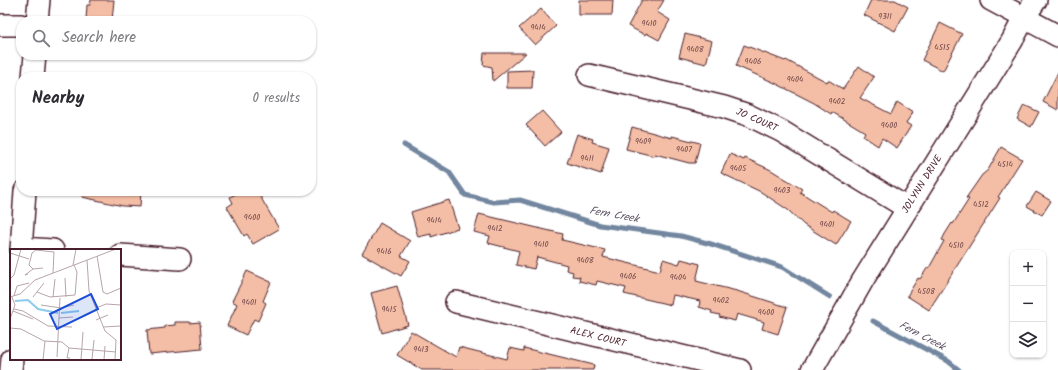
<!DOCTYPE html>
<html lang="en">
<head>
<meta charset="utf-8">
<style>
  :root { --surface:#fff; --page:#f7f7f7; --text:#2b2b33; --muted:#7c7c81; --line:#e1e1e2 }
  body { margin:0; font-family:Kalam,sans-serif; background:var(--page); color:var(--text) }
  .controls { position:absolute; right:12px; bottom:12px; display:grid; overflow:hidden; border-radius:8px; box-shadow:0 1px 3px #0004 }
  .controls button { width:36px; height:36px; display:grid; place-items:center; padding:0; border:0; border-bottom:1px solid var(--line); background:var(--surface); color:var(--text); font:20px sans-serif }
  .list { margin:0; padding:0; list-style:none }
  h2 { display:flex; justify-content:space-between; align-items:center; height:52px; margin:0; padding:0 16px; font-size:17px }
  h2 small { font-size:13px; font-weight:400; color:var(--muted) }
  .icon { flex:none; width:22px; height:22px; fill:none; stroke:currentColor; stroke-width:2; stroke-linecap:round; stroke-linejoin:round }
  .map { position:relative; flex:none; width:1058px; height:370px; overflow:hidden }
  .search { position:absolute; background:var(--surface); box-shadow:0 1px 3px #0004; left:16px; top:16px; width:300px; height:44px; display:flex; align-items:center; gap:10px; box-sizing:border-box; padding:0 14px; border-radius:16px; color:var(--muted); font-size:15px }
  .panel { position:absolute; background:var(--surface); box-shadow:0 1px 3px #0004; left:16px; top:72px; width:300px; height:124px; border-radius:16px }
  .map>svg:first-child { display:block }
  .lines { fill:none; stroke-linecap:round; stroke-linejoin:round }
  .stream { stroke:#72869f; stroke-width:5 }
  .building { fill:#f3bea5; stroke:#4a1f2b }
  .minor-casing { stroke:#4a1f2b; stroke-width:24 }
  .minor { stroke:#fff; stroke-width:21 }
  .labels { text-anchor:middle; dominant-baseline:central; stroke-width:4; stroke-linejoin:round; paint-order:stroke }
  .number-label { font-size:8px; fill:#74474a }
  .street-label { font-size:10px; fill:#4a1f2b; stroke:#fff }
  .water-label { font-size:11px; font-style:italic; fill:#5e5365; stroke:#fff }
  .inset-river { fill:none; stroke:#8ccbed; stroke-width:2 }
  .inset-road { fill:none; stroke:#b7a5aa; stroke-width:1 }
  .view { fill:#1d4ed8; fill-opacity:0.15; stroke:#1d4ed8; stroke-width:2 }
  .inset-edge { fill:none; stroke:#4a1f2b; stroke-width:2 }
</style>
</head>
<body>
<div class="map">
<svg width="1058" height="370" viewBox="0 0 1058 370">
  <rect width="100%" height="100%" fill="#fff"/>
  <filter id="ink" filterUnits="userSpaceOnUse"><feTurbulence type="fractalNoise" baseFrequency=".025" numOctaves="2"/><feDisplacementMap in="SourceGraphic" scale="8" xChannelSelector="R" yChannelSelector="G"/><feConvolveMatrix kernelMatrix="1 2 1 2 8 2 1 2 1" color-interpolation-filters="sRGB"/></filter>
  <g filter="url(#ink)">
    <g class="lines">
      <path class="stream" d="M 404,145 L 449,172 L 465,195 L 494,202 L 520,200 L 600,225 L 681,236 L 711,244 L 782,267 L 830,297
        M 873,321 L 948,361 L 959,370"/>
    </g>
    <path class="building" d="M 91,0 L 114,0 L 112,21 L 88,21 L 88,19 L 86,19 L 87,5 L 90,5 Z
      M 579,0 L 613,0 L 612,15 L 579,15 Z
      M 642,0 L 664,0 L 657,12 L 670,20 L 659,40 L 646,33 L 645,35 L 628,26 Z
      M 871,0 L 895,0 L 908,7 L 895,31 L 864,15 Z
      M 541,9 L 556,26 L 535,45 L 519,28 Z
      M 940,23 L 962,34 L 943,71 L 922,60 Z
      M 685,34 L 712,41 L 706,64 L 679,57 Z
      M 744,45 L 785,61 L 786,60 L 827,82 L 828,80 L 843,89 L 859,66 L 874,77 L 860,98 L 891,114 L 897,102 L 913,112 L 906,123 L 911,126 L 897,148 L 882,138 L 878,146 L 863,136 L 865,132 L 832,112 L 831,114 L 814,103 L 775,83 L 736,66 Z
      M 484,53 L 526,53 L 493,81 L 492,67 L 483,65 Z
      M 533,70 L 532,88 L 507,88 L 507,71 Z
      M 1058,72 L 1058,110 L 1043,102 Z
      M 1024,105 L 1039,112 L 1031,127 L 1017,119 Z
      M 542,111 L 561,132 L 545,146 L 526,125 Z
      M 632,127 L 672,138 L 672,136 L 700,143 L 695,163 L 689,163 L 655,154 L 654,156 L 626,149 Z
      M 577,134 L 593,139 L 592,142 L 609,147 L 601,174 L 567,163 Z
      M 1001,147 L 1022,159 L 998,197 L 1000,198 L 929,310 L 907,296 L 918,278 L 920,279 L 928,267 L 929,268 L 944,241 L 942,240 L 945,234 L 952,223 L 953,224 L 969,199 L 966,198 L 982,175 L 988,170 Z
      M 730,154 L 744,160 L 745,158 L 771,170 L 802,189 L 800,192 L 832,212 L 833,210 L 851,221 L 836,245 L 804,225 L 788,210 L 761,192 L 721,173 Z
      M 83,191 L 141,191 L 140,207 L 123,206 L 82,197 Z
      M 241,191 L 257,191 L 279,229 L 253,244 L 247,234 L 244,236 L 227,207 L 233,203 L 230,197 Z
      M 1036,192 L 1051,201 L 1042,215 L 1027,206 Z
      M 449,200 L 458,228 L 431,237 L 431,234 L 418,237 L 411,212 Z
      M 479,214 L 563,234 L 562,240 L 605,250 L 603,257 L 660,271 L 663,259 L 679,264 L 681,259 L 700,264 L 696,281 L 737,291 L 787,307 L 778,334 L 762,329 L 764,322 L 737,314 L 735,321 L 719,317 L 720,315 L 711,313 L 712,311 L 699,307 L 700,301 L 673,295 L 671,305 L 624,294 L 626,288 L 597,281 L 596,285 L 579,281 L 580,277 L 572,276 L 573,272 L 566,270 L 567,265 L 537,257 L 534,269 L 516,265 L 519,251 L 488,243 L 490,236 L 474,232 Z
      M 380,223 L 410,241 L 401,256 L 410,261 L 401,276 L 362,254 Z
      M 247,271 L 271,282 L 263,301 L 266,303 L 258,321 L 254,319 L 246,335 L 227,326 L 237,304 L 232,301 Z
      M 397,286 L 408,325 L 382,333 L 371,293 Z
      M 175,322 L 190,322 L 190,323 L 200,322 L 202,349 L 149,354 L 147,330 L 165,328 L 165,326 L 175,325 Z
      M 411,331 L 456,357 L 459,347 L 507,359 L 510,348 L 524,351 L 524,348 L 594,365 L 593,370 L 422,370 L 397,355 Z"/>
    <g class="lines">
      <defs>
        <path id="minor" d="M 991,0 L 1058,36
          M 37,21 L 39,0
          M 0,25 L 21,25
          M 589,75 L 724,107 L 748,115 L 781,131 L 907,208
          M 33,77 L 35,55
          M 21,248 L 53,250
          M 21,250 L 25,191
          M 120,255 L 180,259
          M 456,302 L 740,370
          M 11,370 L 12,359
          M 812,370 L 863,280 L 1012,41 L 1024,18 L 1036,0"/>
      </defs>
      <use href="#minor" class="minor-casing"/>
      <use href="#minor" class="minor"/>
    </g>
  </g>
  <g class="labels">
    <g class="number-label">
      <text x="885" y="16">9311</text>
      <text x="649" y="23">9410</text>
      <text x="538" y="27">9414</text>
      <text x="942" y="47">4515</text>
      <text x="695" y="49">9408</text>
      <text x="753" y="61">9406</text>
      <text x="795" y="79">9404</text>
      <text x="837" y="101">9402</text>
      <text x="889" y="125">9400</text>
      <text x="643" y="141">9409</text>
      <text x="684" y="149">9407</text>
      <text x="587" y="158">9411</text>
      <text x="1005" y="164">4514</text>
      <text x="738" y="168">9405</text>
      <text x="782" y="190">9403</text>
      <text x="981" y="204">4512</text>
      <text x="252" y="217">9400</text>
      <text x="434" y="220">9414</text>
      <text x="827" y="224">9401</text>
      <text x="495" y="228">9412</text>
      <text x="541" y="244">9410</text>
      <text x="956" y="245">4510</text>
      <text x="384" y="251">9416</text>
      <text x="585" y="260">9408</text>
      <text x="628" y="276">9406</text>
      <text x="678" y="277">9404</text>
      <text x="926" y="291">4508</text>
      <text x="721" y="300">9402</text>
      <text x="249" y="302">9401</text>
      <text x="389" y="309">9415</text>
      <text x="766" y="312">9400</text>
      <text x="421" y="349">9413</text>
    </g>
    <g class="street-label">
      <text transform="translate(757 120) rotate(24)">JO COURT</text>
      <text transform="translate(922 184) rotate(-58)">JOLYNN DRIVE</text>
      <text transform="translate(598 337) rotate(14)">ALEX COURT</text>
    </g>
    <g class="water-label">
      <text transform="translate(614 215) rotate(10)">Fern Creek</text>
      <text transform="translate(922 336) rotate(28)">Fern Creek</text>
    </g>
  </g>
  <g transform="translate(10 249)">
    <rect width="111" height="111" fill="#fff"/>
    <path class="inset-river" d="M 5,52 L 18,51 L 28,60 L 48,64M 51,64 L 69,62"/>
    <path class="inset-road" d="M 0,4 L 19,10M 87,7 L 93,43 L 97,45 L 111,39M 77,11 L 79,42 L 95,82 L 106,91 L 105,111M 63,16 L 66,0M 33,19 L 23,20 L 19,16 L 22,4 L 26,1 L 44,3 L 43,24M 18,25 L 15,26 L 23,20M 55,29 L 56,48M 0,30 L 4,26 L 11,0M 27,43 L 40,48 L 65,46 L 67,23 L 64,16M 4,47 L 7,37 L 19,34M 0,48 L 10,45 L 25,31 L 106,0M 23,48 L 34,34M 43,48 L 45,30M 31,56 L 51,59 L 64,56M 86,59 L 96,55 L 111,56M 4,60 L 13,62 L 38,77 L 62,78M 3,62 L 23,70M 49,69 L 63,68M 0,70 L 5,56 L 2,48M 86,71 L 98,66M 93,78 L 111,77M 0,79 L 11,80 L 34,92 L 52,93 L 59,99 L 106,103M 59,99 L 57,109 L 60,109M 47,108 L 50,49M 82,110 L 84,91M 33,111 L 35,92M 71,111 L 73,83M 94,111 L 95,97"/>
    <path class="view" d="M 81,45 L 88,60 L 47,80 L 40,65 Z"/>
    <rect width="111" height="111" class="inset-edge"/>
  </g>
</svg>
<div class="controls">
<button>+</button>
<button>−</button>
<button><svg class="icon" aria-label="layers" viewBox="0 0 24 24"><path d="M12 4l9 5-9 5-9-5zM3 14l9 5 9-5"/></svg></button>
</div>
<div class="search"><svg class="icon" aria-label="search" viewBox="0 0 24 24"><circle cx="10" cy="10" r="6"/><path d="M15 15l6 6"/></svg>Search here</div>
<section class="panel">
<h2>Nearby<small>0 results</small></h2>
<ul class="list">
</ul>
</section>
</div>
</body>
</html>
